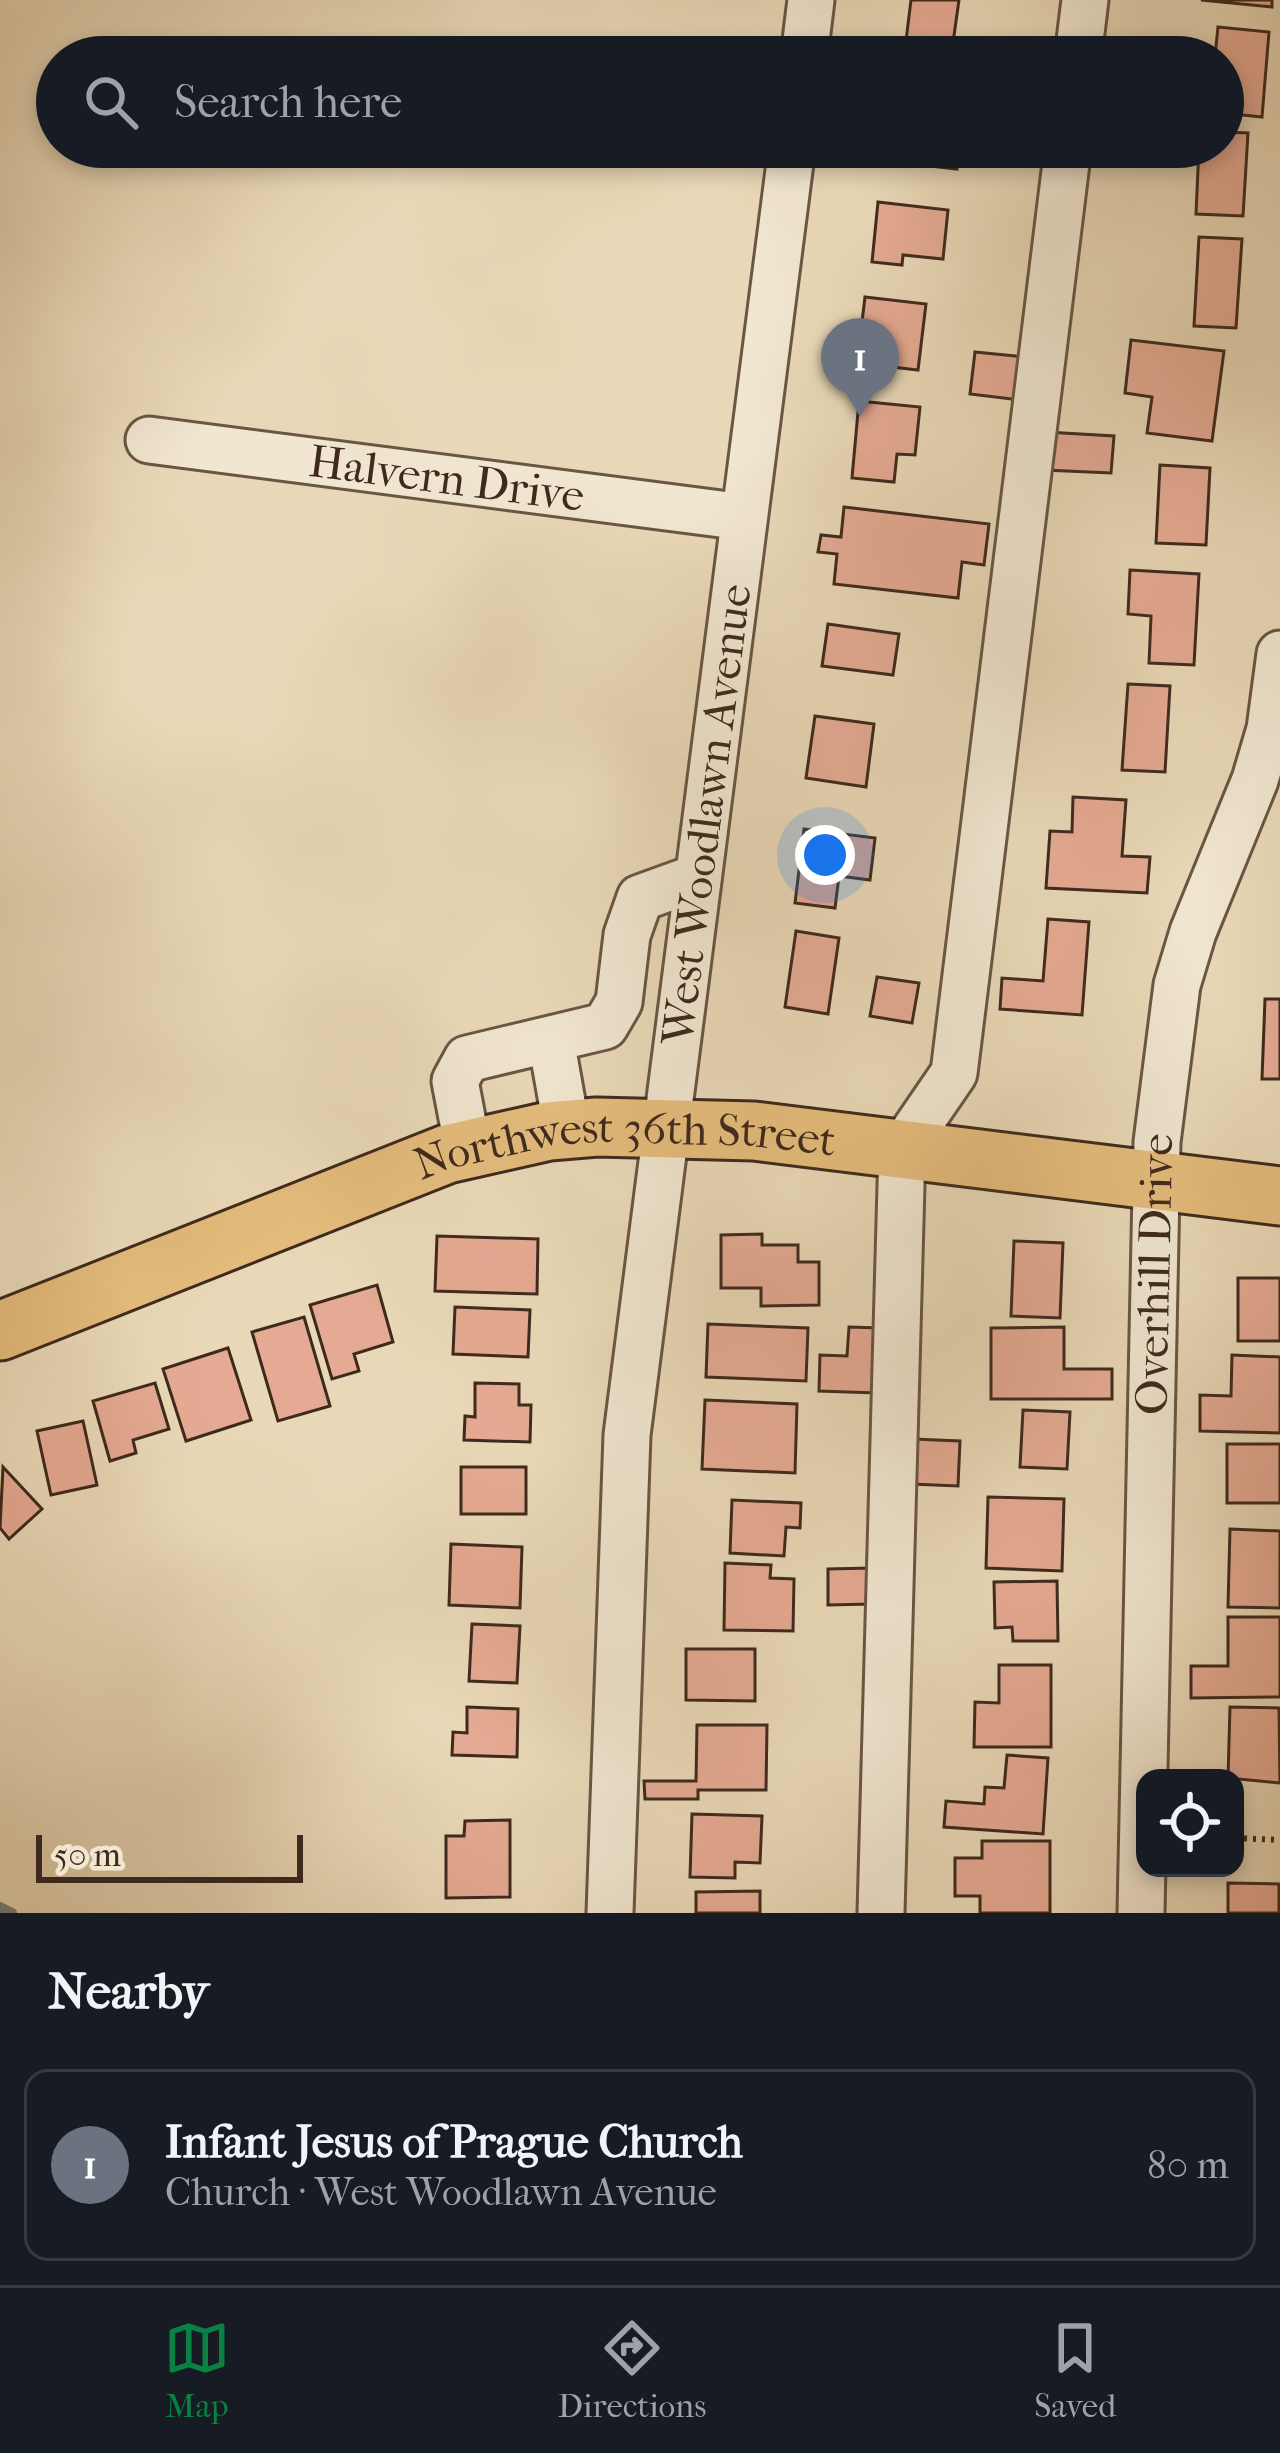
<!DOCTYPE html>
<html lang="en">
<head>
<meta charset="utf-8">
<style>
  :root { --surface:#171b24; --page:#20242c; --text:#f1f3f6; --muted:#9ea1a6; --line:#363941; --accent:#0b8043 }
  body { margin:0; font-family:"IM FELL French Canon",serif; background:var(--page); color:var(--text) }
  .controls { position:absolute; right:36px; bottom:36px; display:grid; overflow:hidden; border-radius:24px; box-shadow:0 6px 18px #0003 }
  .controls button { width:108px; height:108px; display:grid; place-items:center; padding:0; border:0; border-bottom:3px solid var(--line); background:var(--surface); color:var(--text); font:60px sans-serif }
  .scale { position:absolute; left:36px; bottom:30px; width:267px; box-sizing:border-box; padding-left:12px; border:6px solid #3e2a1d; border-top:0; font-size:33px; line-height:42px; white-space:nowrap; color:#3e2a1d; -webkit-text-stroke:9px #f1e6d0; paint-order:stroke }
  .you { position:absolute; left:825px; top:855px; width:42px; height:42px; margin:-30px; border:9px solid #fff; border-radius:50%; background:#1a73e8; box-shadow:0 0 0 18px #1a73e833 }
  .badge { display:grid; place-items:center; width:78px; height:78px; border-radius:50%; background:var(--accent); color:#fff; font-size:39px; font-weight:700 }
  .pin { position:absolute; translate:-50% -99px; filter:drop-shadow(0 3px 6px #0008) }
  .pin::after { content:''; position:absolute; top:63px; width:42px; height:36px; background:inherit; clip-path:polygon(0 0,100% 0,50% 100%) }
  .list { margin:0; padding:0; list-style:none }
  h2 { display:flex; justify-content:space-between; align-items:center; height:156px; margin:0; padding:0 48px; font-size:51px }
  h2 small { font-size:39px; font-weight:400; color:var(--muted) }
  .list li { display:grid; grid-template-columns:78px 1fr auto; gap:36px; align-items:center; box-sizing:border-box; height:192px; margin:0 24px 24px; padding:0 24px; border:3px solid var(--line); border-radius:24px }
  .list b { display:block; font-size:45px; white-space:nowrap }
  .list p { margin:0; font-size:39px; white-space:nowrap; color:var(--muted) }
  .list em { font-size:39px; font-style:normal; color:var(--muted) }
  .icon { flex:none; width:66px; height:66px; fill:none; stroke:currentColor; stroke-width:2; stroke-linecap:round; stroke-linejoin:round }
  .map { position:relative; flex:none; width:1280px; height:1913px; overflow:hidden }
  .search { position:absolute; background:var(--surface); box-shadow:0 6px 18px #0003; left:36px; right:36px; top:36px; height:132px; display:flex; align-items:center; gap:30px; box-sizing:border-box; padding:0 42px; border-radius:66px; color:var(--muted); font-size:45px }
  .sheet { height:372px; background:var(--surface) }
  nav { display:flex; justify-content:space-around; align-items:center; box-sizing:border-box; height:168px; border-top:3px solid var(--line); background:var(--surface); font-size:33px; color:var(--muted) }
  nav a { display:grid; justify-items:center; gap:6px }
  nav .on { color:var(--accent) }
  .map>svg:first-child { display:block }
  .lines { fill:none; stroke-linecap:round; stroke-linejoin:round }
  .stream { stroke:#758078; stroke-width:10 }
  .building { fill:#e5aa93; stroke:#3e2a1d; stroke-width:3 }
  .minor-casing { stroke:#695644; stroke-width:51 }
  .major-casing { stroke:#3e2a1d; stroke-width:63 }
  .path { stroke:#3e2a1d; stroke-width:6; stroke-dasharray:3 6; stroke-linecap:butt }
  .minor { stroke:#f1e6d0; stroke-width:45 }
  .major { stroke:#e4bc7c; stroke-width:57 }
  .labels { text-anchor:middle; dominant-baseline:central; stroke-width:9; stroke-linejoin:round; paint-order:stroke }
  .street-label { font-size:45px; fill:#3e2a1d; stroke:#f1e6d0 }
</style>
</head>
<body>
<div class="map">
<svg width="1280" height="1913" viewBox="0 0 1280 1913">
  <rect width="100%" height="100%" fill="#e9d8b7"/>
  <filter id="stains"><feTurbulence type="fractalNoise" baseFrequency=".00167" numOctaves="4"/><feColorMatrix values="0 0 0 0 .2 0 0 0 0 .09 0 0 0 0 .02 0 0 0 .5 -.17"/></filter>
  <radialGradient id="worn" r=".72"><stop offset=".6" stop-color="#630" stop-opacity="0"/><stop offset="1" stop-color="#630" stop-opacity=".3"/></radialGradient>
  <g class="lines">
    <path class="stream" d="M 0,1907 L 12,1913"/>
  </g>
  <path class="building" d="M 911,0 L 959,0 L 951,57 L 904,57 Z
    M 1201,0 L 1272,0 L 1272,7 Z
    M 1218,27 L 1269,32 L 1262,117 L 1223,113 L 1223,57 L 1192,57 L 1192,53 L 1215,56 Z
    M 1223,132 L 1248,133 L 1243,216 L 1196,214 L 1199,147 L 1223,147 Z
    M 895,147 L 960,147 L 957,169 L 894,162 Z
    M 878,202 L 948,210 L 943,259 L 903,255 L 902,265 L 872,262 Z
    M 1199,237 L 1242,239 L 1236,328 L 1194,326 Z
    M 865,297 L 926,304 L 918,370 L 857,363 Z
    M 1131,340 L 1224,351 L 1212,441 L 1147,433 L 1152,397 L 1125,393 Z
    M 975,352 L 1026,357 L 1021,400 L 970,394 Z
    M 859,401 L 920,407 L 915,455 L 897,454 L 894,482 L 852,478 Z
    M 1046,432 L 1114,436 L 1111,473 L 1044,470 Z
    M 1160,465 L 1210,468 L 1206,545 L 1156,543 Z
    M 844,507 L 989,524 L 984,565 L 962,562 L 958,598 L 834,584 L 837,554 L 818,552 L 821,535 L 841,537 Z
    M 1130,570 L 1199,574 L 1194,665 L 1149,663 L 1151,616 L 1128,614 Z
    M 828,624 L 899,634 L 893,675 L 822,666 Z
    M 1128,684 L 1170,686 L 1165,772 L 1122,770 Z
    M 815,716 L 874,724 L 866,787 L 806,778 Z
    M 1073,797 L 1126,800 L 1122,856 L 1150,857 L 1147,893 L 1046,888 L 1050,831 L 1072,832 Z
    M 804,829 L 875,838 L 870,880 L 839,876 L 835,908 L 795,903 Z
    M 1048,919 L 1089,922 L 1082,1015 L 1000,1009 L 1002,978 L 1043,981 Z
    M 796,931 L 839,938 L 828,1014 L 785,1007 Z
    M 877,977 L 919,983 L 912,1023 L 870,1016 Z
    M 1265,999 L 1280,999 L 1280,1079 L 1262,1079 Z
    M 762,1234 L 762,1245 L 798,1245 L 798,1262 L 819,1262 L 819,1305 L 761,1306 L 761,1288 L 721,1288 L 721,1235 Z
    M 437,1236 L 538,1239 L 537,1294 L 435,1291 Z
    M 1014,1241 L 1063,1243 L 1060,1318 L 1011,1316 Z
    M 1238,1278 L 1280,1278 L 1280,1341 L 1238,1341 Z
    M 377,1285 L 393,1342 L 354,1354 L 359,1371 L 332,1379 L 310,1305 Z
    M 455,1307 L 530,1310 L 528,1357 L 453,1354 Z
    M 304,1317 L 330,1406 L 278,1421 L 252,1332 Z
    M 708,1324 L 808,1328 L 806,1381 L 706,1377 Z
    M 849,1327 L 880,1328 L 877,1393 L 819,1391 L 820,1355 L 847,1356 Z
    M 1064,1327 L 1064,1369 L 1112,1369 L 1112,1399 L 991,1399 L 991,1328 Z
    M 228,1348 L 251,1420 L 186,1441 L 163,1369 Z
    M 1232,1355 L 1280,1357 L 1280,1433 L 1200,1431 L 1200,1395 L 1231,1396 Z
    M 155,1383 L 169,1429 L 133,1440 L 136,1453 L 110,1461 L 93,1401 Z
    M 475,1383 L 519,1384 L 519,1405 L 531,1405 L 530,1442 L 464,1440 L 465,1416 L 475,1417 Z
    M 705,1400 L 797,1404 L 795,1473 L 702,1469 Z
    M 1023,1410 L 1070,1412 L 1067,1469 L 1020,1467 Z
    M 83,1421 L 97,1485 L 51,1495 L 37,1431 Z
    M 913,1439 L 960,1441 L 958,1486 L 911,1484 Z
    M 1227,1444 L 1280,1444 L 1280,1503 L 1227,1503 Z
    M 3,1467 L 42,1509 L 9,1539 L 0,1528 Z
    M 461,1467 L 526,1467 L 526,1514 L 461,1514 Z
    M 988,1497 L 1064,1499 L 1062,1571 L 986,1568 Z
    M 732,1500 L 801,1503 L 800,1528 L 786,1527 L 784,1556 L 730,1553 Z
    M 1230,1529 L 1280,1531 L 1280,1608 L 1228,1607 Z
    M 451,1544 L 522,1547 L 520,1608 L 449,1605 Z
    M 725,1563 L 771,1565 L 770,1578 L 794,1579 L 793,1631 L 724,1630 Z
    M 871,1568 L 871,1604 L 828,1605 L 828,1569 Z
    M 1057,1581 L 1058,1641 L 1013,1641 L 1012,1627 L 995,1628 L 994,1582 Z
    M 1228,1617 L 1280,1617 L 1280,1697 L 1191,1698 L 1191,1666 L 1228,1666 Z
    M 472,1624 L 520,1626 L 517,1683 L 469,1681 Z
    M 686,1649 L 755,1649 L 755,1701 L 686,1700 Z
    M 999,1665 L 1051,1665 L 1051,1747 L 974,1747 L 975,1702 L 999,1703 Z
    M 467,1707 L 518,1709 L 517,1757 L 452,1755 L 453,1732 L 467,1733 Z
    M 1230,1707 L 1279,1708 L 1280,1783 L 1228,1778 Z
    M 697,1725 L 767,1725 L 766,1790 L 698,1790 L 698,1799 L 645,1799 L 644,1781 L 696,1781 Z
    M 1007,1755 L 1048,1758 L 1043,1834 L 944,1827 L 946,1801 L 984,1804 L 985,1787 L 1004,1788 Z
    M 692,1814 L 762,1816 L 760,1863 L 735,1862 L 735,1878 L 690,1877 Z
    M 510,1820 L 510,1897 L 446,1898 L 446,1836 L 464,1836 L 465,1821 Z
    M 982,1841 L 1050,1841 L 1050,1913 L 980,1913 L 980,1896 L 955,1896 L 955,1858 L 982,1858 Z
    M 1228,1883 L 1279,1884 L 1279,1913 L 1228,1913 Z
    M 760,1891 L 760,1913 L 696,1913 L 696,1892 Z"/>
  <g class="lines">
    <defs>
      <g id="minor">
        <path d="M 804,57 L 811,0"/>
        <path d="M 1078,57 L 1085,0"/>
        <path id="s1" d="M 149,440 L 744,517"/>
        <path d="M 551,1040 L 567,1130"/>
        <path d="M 468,1149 L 455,1081 L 467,1059 L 605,1026 L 619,1002 L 627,935 L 640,898 L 698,877"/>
        <path id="s2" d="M 610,1913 L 627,1435 L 792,147"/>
        <path d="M 881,1913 L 902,1149 L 954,1073 L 1068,147"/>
        <path id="s3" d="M 1141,1913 L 1157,1142 L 1177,985 L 1193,932 L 1255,780 L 1270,729 L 1280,654"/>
      </g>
      <g id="major">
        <path id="s4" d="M 0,1331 L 447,1154 L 549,1131 L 597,1127 L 754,1131 L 1280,1196"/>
      </g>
    </defs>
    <use href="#minor" class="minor-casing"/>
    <use href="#major" class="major-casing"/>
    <path class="path" d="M 1235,1838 L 1280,1840"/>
    <use href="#minor" class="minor"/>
    <use href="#major" class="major"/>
  </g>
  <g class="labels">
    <g class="street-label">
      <text stroke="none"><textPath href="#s1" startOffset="300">Halvern Drive</textPath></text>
      <text stroke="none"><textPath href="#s2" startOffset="1104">West Woodlawn Avenue</textPath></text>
      <text stroke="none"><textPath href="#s4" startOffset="660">Northwest 36th Street</textPath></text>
      <text stroke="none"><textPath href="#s3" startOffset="639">Overhill Drive</textPath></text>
    </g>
  </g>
  <rect width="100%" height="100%" filter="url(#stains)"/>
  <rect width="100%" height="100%" fill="url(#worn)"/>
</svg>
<div class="controls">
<button><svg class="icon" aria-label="locate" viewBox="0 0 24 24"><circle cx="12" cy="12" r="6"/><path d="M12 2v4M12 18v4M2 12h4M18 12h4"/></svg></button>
</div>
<div class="scale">50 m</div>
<div class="you"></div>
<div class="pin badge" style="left:860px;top:417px;background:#6b7280">1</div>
<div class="search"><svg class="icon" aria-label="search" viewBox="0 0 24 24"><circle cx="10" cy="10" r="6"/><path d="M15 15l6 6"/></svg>Search here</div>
</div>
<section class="sheet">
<h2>Nearby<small></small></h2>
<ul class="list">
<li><span class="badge" style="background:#6b7280">1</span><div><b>Infant Jesus of Prague Church</b><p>Church · West Woodlawn Avenue</p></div><em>80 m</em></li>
</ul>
</section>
<nav>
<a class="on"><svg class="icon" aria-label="map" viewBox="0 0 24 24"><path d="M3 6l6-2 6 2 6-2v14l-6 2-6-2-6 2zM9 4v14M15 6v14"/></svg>Map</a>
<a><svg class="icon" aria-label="directions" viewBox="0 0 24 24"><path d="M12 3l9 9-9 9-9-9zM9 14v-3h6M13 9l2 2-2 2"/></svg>Directions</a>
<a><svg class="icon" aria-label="saved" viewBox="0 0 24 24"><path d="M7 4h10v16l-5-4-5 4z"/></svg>Saved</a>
</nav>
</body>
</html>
